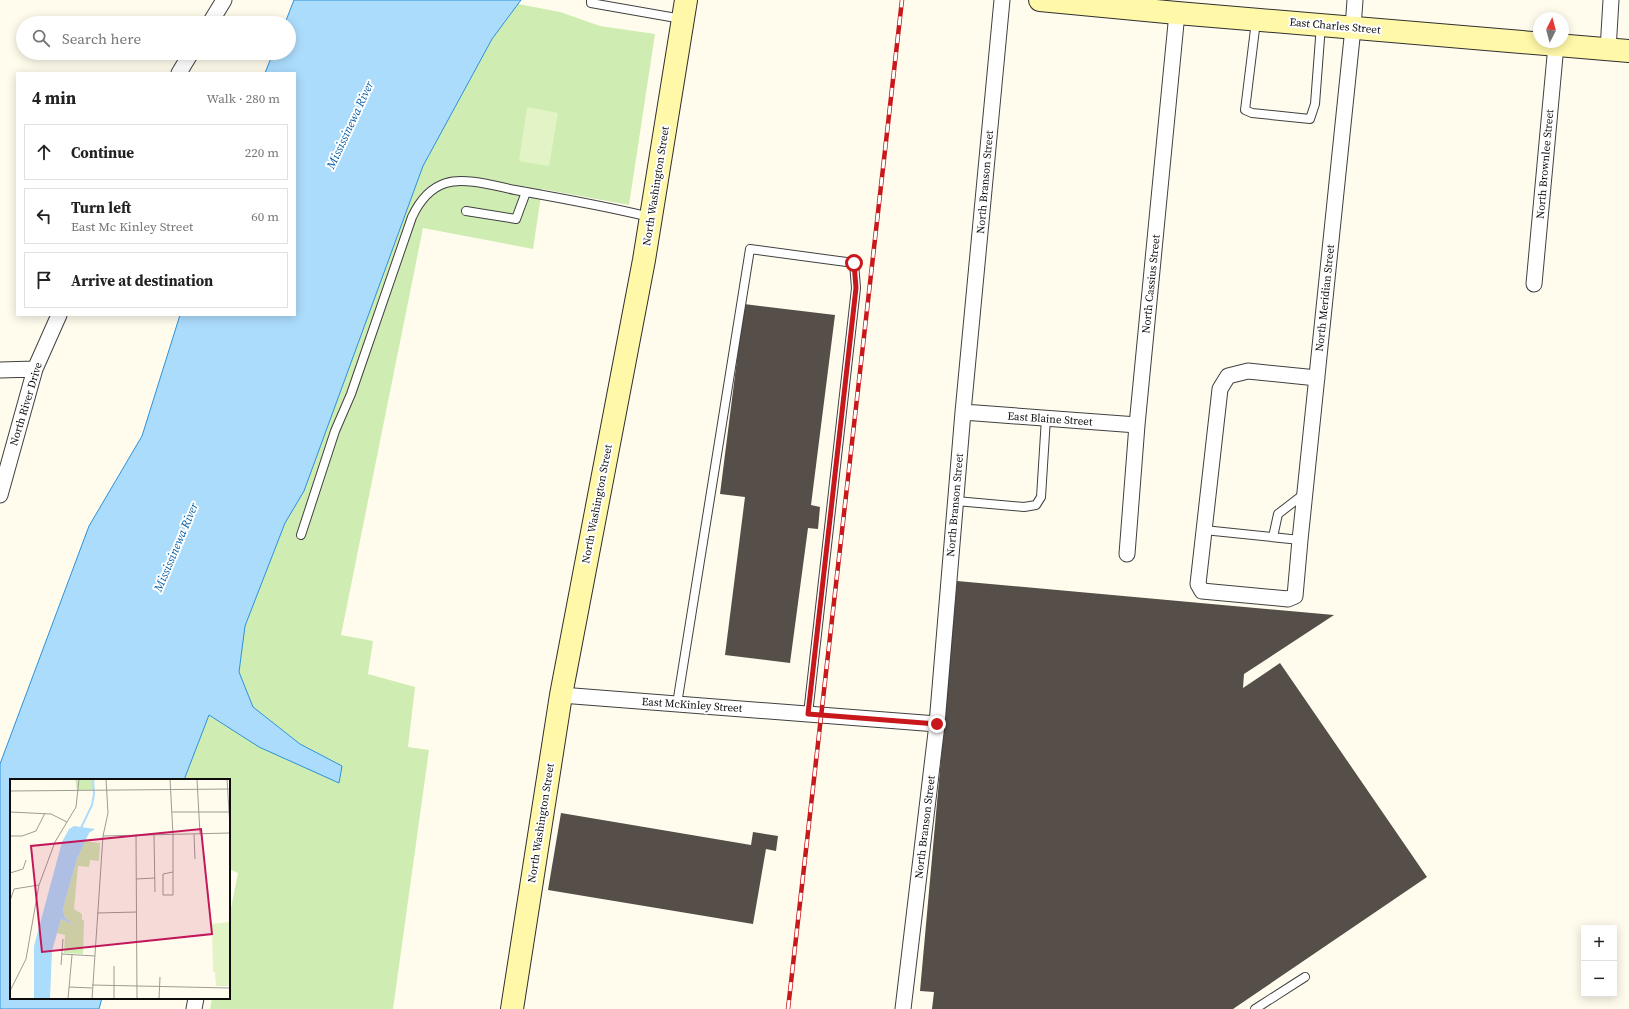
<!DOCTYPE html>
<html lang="en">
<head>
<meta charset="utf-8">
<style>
  :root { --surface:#fff; --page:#f2f2f2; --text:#222; --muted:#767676; --line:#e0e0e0 }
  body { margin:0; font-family:"Source Serif 4",serif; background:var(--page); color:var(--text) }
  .controls { position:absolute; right:12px; bottom:12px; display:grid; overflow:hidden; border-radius:0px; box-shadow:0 2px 10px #0003 }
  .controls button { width:36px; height:36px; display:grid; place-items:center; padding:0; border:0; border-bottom:1px solid var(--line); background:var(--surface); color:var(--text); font:20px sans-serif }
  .compass { position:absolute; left:1533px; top:12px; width:36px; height:36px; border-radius:50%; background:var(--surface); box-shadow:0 2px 10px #0003; rotate:6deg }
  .stop { position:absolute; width:12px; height:12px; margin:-9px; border:3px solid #c9181c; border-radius:50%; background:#fff }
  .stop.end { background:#c9181c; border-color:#fff; box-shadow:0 1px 4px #0008 }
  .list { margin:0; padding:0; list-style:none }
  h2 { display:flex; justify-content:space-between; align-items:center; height:52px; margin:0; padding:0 16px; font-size:17px }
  h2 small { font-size:13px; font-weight:400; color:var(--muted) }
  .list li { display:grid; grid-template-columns:26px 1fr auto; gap:12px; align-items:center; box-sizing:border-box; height:56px; margin:0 8px 8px; padding:0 8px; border:1px solid var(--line); border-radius:0px }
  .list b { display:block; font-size:15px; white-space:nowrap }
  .list p { margin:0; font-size:13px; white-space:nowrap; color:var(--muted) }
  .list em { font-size:13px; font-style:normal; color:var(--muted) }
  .icon { flex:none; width:22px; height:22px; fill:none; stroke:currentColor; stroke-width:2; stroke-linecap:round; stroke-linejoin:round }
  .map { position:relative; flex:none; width:1629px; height:1009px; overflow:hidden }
  .search { position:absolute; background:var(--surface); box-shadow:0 2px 10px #0003; left:16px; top:16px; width:280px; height:44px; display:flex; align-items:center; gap:10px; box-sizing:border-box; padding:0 14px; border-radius:22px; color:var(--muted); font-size:15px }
  .panel { position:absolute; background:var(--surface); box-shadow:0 2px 10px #0003; left:16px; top:72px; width:280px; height:244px; border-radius:0px }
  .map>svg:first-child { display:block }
  .green { fill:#cfedb2 }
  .pitch { fill:#e2f3c5 }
  .water { fill:#acdcfc; stroke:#2c90d9 }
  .building { fill:#564e48 }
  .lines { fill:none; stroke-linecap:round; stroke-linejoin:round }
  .lane-casing { stroke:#404040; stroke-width:10 }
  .street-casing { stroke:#404040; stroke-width:17 }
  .secondary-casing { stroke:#2f2f2f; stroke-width:24 }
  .lane { stroke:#fff; stroke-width:8 }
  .street { stroke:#fff; stroke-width:15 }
  .secondary { stroke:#fff8a8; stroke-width:22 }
  .rail-casing { stroke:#c9181c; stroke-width:4.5 }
  .rail { stroke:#fff; stroke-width:3; stroke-dasharray:9; stroke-linecap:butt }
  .route { stroke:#c9181c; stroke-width:5 }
  .labels { text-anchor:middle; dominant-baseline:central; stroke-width:4; stroke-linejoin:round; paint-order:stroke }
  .street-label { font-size:11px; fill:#0d0d0d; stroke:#fff }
  .water-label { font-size:12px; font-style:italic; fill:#0b60aa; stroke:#fff }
  .inset-river { fill:none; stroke:#acdcfc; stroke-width:2 }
  .inset-road { fill:none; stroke:#9e9c93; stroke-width:1 }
  .view { fill:#c2185b; fill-opacity:0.15; stroke:#c2185b; stroke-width:2 }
  .inset-edge { fill:none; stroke:#0d0d0d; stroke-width:2 }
</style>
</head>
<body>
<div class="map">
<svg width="1629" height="1009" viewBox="0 0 1629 1009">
  <rect width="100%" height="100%" fill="#fffced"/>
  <path class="green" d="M 518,4 L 560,12 L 600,26 L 655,34 L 629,205 L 542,189 L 533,249 L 423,228 L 341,635 L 373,641 L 368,674 L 415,687 L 408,747 L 429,750 L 393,1009 L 210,1009 L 212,998 L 229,998 L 229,918 L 238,873 L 229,869 L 229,780 L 184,780 L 209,715 L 259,747 L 341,766 L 300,744 L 253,707 L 239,672 L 245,626 L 285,523 L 304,491 L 423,166 L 492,39 Z"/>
  <path class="pitch" d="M 527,107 L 558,113 L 549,166 L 519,161 Z"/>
  <path class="water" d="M 294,0 L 521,0 L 492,39 L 423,166 L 304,491 L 285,523 L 245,626 L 239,672 L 253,707 L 300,744 L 342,766 L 339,783 L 259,747 L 209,715 L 184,780 L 11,780 L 11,998 L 102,998 L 99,1009 L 0,1009 L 0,764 L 89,526 L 142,436 L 180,315 L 295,315 L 295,73 L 265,73 L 273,53 L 289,53 L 289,23 L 285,23 Z"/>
  <path class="building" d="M 744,304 L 835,315 L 811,505 L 820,507 L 818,529 L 808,528 L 790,663 L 725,655 L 745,497 L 720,494 Z
    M 957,581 L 1334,615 L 1244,674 L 1243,688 L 1280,663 L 1427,877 L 1233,1009 L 932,1009 L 934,992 L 920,991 Z
    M 561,813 L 751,845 L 753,832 L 778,836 L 776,851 L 766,849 L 753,924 L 548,890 Z"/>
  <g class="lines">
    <defs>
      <path id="lane" d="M 591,0 L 591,3 L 682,19
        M 1256,21 L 1245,110 L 1252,113 L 1310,119 L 1315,104 L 1321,25
        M 466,211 L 516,219 L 526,192
        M 956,501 L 1024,507 L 1036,505 L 1041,497 L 1046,418
        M 1204,530 L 1300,540
        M 301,535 L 335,431 L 351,394 L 412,217 C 419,202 430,188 446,183 C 465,177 495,186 515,190 C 560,198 605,206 650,217
        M 1273,537 L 1278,514 L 1304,494
        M 677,704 L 750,249 L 854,263 L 856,288 L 808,714
        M 1255,1009 L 1305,977"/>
      <path id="street" d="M 210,23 L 224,0
        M 1608,50 L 1611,0
        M 179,73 L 191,53
        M 1534,284 L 1556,45
        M 0,370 L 35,369
        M 1317,378 L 1248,371 L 1228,376 L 1220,389 L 1198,584 L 1202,591 L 1288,599 L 1295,596 L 1300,540 L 1353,28 L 1355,0
        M 963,412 L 1137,425
        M 0,495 L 35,369 L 59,315
        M 1127,554 L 1137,425 L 1177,13
        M 561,695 L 937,724
        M 194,1009 L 196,998
        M 903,1009 L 937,724 L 963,412 L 1002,0"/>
      <path id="secondary" d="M 1040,0 L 1177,13 L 1629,51
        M 512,1009 L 561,695 L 644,260 L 686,0"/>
    </defs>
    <use href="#lane" class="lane-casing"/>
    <use href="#street" class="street-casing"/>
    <use href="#secondary" class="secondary-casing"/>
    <use href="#lane" class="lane"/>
    <use href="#street" class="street"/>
    <use href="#secondary" class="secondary"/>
    <defs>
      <path id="rail" d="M 788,1009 L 902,0"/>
    </defs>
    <use href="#rail" class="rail-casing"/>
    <use href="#rail" class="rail"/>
  </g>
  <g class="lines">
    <path class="route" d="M 854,263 L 856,288 L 808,714 L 937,724"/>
  </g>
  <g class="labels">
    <g class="street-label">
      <text transform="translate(1335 26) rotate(5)">East Charles Street</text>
      <text transform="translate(1545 164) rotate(-85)">North Brownlee Street</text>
      <text transform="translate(985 182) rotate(-85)">North Branson Street</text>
      <text transform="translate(656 186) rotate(-81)">North Washington Street</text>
      <text transform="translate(1151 284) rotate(-84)">North Cassius Street</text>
      <text transform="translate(1325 298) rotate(-84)">North Meridian Street</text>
      <text transform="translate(26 404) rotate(-73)">North River Drive</text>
      <text transform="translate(1050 419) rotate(4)">East Blaine Street</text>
      <text transform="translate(597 504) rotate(-79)">North Washington Street</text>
      <text transform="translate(955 505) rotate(-85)">North Branson Street</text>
      <text transform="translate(692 705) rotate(4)">East McKinley Street</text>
      <text transform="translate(541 823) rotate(-81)">North Washington Street</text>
      <text transform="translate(925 827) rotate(-83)">North Branson Street</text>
    </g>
    <g class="water-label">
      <text transform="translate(350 125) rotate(-65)">Mississinewa River</text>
      <text transform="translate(176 547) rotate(-67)">Mississinewa River</text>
    </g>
  </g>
  <g transform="translate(10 779)">
    <rect width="220" height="220" fill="#fffced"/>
    <path d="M 65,0 L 82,0 L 84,11 L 67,11 ZM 75,62 L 90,64 L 89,82 L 80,81 L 79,88 L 68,87 L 64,130 L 72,135 L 72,141 L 74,141 L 73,175 L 54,174 L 55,156 L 47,154 L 51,140 L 65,146 L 55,139 L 53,130 L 67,80 Z" fill="#cfedb2"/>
    <path d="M 220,143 L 220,207 L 206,207 L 205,193 L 203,193 L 202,145 Z" fill="#e2f3c5"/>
    <path d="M 64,47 L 85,50 L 79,54 L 67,80 L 53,130 L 55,139 L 65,146 L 51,140 L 42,172 L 40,220 L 24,220 L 24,167 L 52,63 L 59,50 Z" fill="#acdcfc"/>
    <path class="inset-river" d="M 70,51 L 82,26 L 84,15 L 83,0"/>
    <path class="inset-road" d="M 160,0 L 163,56 L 163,116 L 153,116 L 153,95 L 163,93M 187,0 L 190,55M 217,0 L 220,48M 0,12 L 220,10M 0,33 L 41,35 L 57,43M 162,33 L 220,33M 184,55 L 185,80M 126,56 L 127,220M 144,56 L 145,113M 0,57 L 12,57 L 26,52 L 35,34M 93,57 L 220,54M 0,94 L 13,90 L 16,81M 126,100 L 145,99M 0,122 L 4,110 L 29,106M 87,134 L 127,133M 52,175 L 85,177M 51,186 L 53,160M 104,187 L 104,220M 82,206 L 220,209M 59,208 L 82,209M 0,212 L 16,180 L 29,106 L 45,63 L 66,28 L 69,0M 58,220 L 62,176M 82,220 L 93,57 L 98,34 L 96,0M 149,220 L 150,198"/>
    <path class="view" d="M 191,50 L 202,155 L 32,173 L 21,67 Z"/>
    <rect width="220" height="220" class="inset-edge"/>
  </g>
</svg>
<div class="controls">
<button>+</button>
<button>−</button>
</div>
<svg class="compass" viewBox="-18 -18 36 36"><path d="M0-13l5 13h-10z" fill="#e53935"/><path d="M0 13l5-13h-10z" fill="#767676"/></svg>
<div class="stop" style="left:854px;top:263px"></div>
<div class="stop end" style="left:937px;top:724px"></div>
<div class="search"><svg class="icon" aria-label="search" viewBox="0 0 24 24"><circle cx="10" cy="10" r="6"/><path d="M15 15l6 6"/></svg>Search here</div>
<section class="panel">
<h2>4 min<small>Walk · 280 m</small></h2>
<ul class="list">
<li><svg class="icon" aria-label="ahead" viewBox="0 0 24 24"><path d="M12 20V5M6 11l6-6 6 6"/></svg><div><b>Continue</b></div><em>220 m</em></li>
<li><svg class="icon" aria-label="left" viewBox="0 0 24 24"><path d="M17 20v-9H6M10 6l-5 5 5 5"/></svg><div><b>Turn left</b><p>East Mc Kinley Street</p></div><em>60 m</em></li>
<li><svg class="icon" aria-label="arrive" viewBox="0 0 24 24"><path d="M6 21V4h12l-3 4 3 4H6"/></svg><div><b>Arrive at destination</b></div></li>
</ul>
</section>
</div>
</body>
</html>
